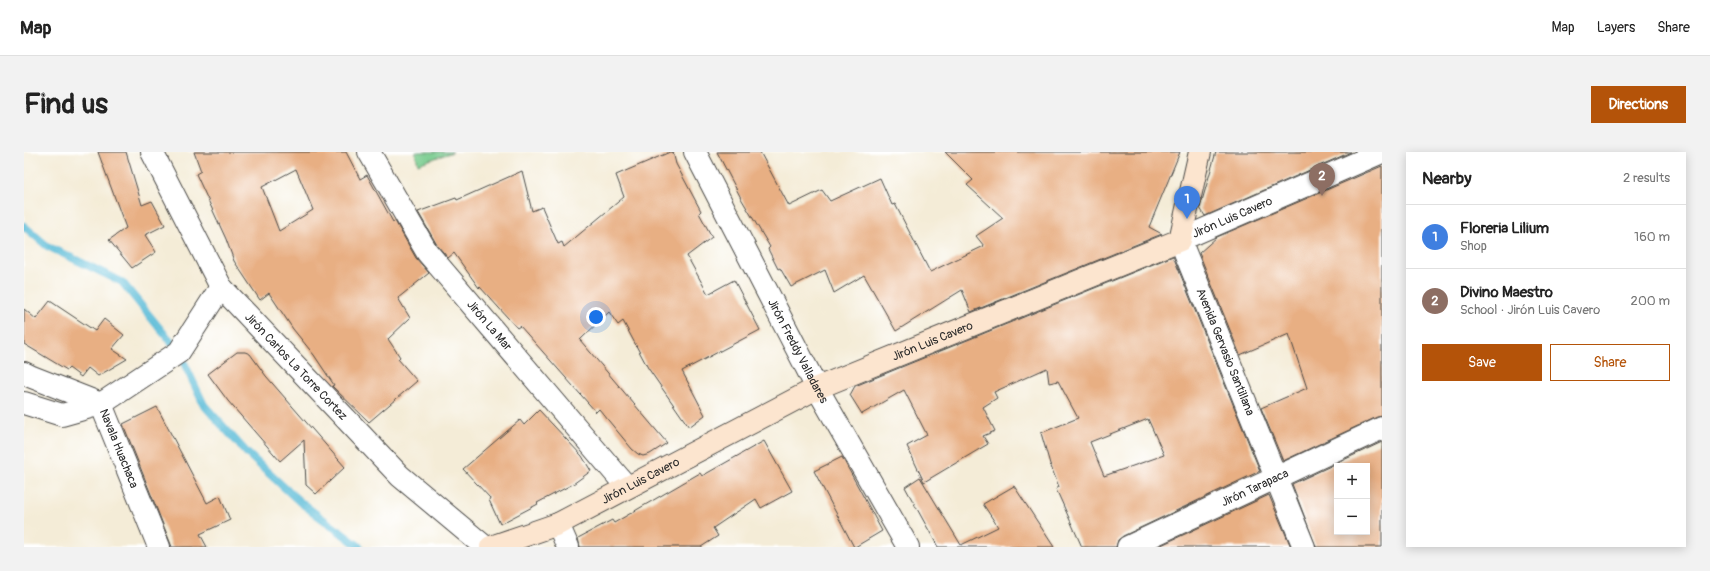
<!DOCTYPE html>
<html lang="en">
<head>
<meta charset="utf-8">
<style>
  :root { --surface:#fff; --page:#f2f2f2; --text:#222; --muted:#767676; --line:#e0e0e0; --accent:#b45309 }
  body { margin:0; font-family:Pangolin,sans-serif; background:var(--page); color:var(--text) }
  .controls { position:absolute; right:12px; bottom:12px; display:grid; overflow:hidden; border-radius:0px; box-shadow:0 2px 10px #0003 }
  .controls button { width:36px; height:36px; display:grid; place-items:center; padding:0; border:0; border-bottom:1px solid var(--line); background:var(--surface); color:var(--text); font:20px sans-serif }
  .you { position:absolute; left:572px; top:165px; width:14px; height:14px; margin:-10px; border:3px solid #fff; border-radius:50%; background:#1a73e8; box-shadow:0 0 0 6px #1a73e833 }
  .badge { display:grid; place-items:center; width:26px; height:26px; border-radius:50%; background:var(--accent); color:#fff; font-size:13px; font-weight:700 }
  .pin { position:absolute; translate:-50% -33px; filter:drop-shadow(0 1px 2px #0008) }
  .pin::after { content:''; position:absolute; top:21px; width:14px; height:12px; background:inherit; clip-path:polygon(0 0,100% 0,50% 100%) }
  .list { margin:0; padding:0; list-style:none }
  h2 { display:flex; justify-content:space-between; align-items:center; height:52px; margin:0; padding:0 16px; font-size:17px }
  h2 small { font-size:13px; font-weight:400; color:var(--muted) }
  .list li { display:grid; grid-template-columns:26px 1fr auto; gap:12px; align-items:center; box-sizing:border-box; height:64px; padding:0 16px; border-top:1px solid var(--line) }
  .list b { display:block; font-size:15px; white-space:nowrap }
  .list p { margin:0; font-size:13px; white-space:nowrap; color:var(--muted) }
  .list em { font-size:13px; font-style:normal; color:var(--muted) }
  .actions { display:flex; gap:8px; padding:12px 16px }
  .actions a { flex:1; padding:9px 0; border:1px solid var(--accent); border-radius:0px; text-align:center; font-size:14px; color:var(--accent) }
  .actions .main { background:var(--accent); color:#fff }
  .map { position:relative; flex:none; width:1358px; height:395px; overflow:hidden; border-radius:0px }
  header { display:flex; align-items:center; gap:24px; box-sizing:border-box; height:56px; padding:0 20px; background:var(--surface); border-bottom:1px solid var(--line) }
  header strong { font-size:19px }
  nav { display:flex; gap:22px; margin-inline-start:auto; font-size:14px }
  .intro { display:flex; align-items:center; justify-content:space-between; box-sizing:border-box; height:96px; padding:0 24px }
  h1 { margin:0; font-size:28px }
  .button { padding:10px 18px; border-radius:0px; background:var(--accent); color:#fff; font-size:14px; font-weight:700 }
  main { display:flex; gap:24px; padding:0 24px }
  aside { flex:1; background:var(--surface); border-radius:0px; box-shadow:0 2px 10px #0003 }
  .map>svg:first-child { display:block }
  .green { fill:#79cc8f; stroke:#527c5d }
  .lines { fill:none; stroke-linecap:round; stroke-linejoin:round }
  .stream { stroke:#57bad6; stroke-width:8 }
  .building { fill:#e8af83; fill-rule:evenodd }
  .street-casing { stroke:#494845; stroke-width:24 }
  .secondary-casing { stroke:#494845; stroke-width:24 }
  .street { stroke:#fff; stroke-width:22 }
  .secondary { stroke:#fce5cf; stroke-width:22 }
  .labels { text-anchor:middle; dominant-baseline:central; stroke-width:3.5; stroke-linejoin:round; paint-order:stroke }
  .street-label { font-size:12px; fill:#2b2b2b; stroke:#fff }
</style>
</head>
<body>
<header>
<strong>Map</strong>
<nav><a>Map</a><a>Layers</a><a>Share</a></nav>
</header>
<div class="intro"><h1>Find us</h1><a class="button">Directions</a></div>
<main>
<div class="map">
<svg width="1358" height="395" viewBox="0 0 1358 395">
  <rect width="100%" height="100%" fill="#fff"/>
  <filter id="ink" filterUnits="userSpaceOnUse"><feTurbulence type="fractalNoise" baseFrequency=".025" numOctaves="2"/><feDisplacementMap in="SourceGraphic" scale="8" xChannelSelector="R" yChannelSelector="G"/><feConvolveMatrix kernelMatrix="1 2 1 2 8 2 1 2 1" color-interpolation-filters="sRGB"/></filter>
  <filter id="wash" filterUnits="userSpaceOnUse"><feTurbulence type="fractalNoise" baseFrequency=".012" numOctaves="4" result="noise"/><feDisplacementMap in="SourceGraphic" scale="16" xChannelSelector="R" yChannelSelector="G"/><feGaussianBlur stdDeviation="0.9" result="paint"/><feColorMatrix in="noise" values="0 0 0 0 0 0 0 0 0 0 0 0 0 0 0 0 0 1.4 0 .05"/><feComposite in="paint" operator="in"/></filter>
  <g filter="url(#wash)">
    <rect width="100%" height="100%" fill="#f4ecd7"/>
    <path class="green" d="M 391,0 L 429,0 L 394,12 Z"/>
    <g class="lines">
      <path class="stream" d="M 0,74 L 23,94 L 98,130 L 155,200 L 180,253 L 223,301 L 276,350 L 336,395"/>
    </g>
    <g id="blocks">
      <path class="building" d="M 74,0 L 102,0 L 118,53 L 128,49 L 141,73 L 121,83 L 132,100 L 108,116 L 85,88 L 102,76 Z
        M 170,0 L 322,0 L 336,27 L 343,23 L 369,70 L 371,69 L 392,106 L 405,121 L 374,146 L 386,166 L 364,187 L 376,205 L 374,207 L 393,229 L 345,270 L 308,234 L 310,233 L 290,203 L 269,177 L 245,141 L 236,148 L 210,109 L 202,87 L 172,22 L 177,19 ZM 272,17 L 289,58 L 255,79 L 238,35 Z
        M 646,0 L 649,0 L 652,12 L 677,59 L 675,61 L 688,85 L 663,104 L 684,142 L 710,128 L 736,178 L 658,219 L 681,263 L 665,275 L 624,216 L 599,169 L 594,173 L 585,160 L 556,188 L 643,291 L 626,302 L 619,304 L 614,302 L 608,297 L 575,257 L 572,260 L 496,174 L 493,176 L 456,135 L 455,136 L 430,101 L 424,106 L 413,93 L 394,60 L 432,46 L 433,48 L 498,19 L 508,59 L 518,55 L 534,92 L 538,90 L 540,95 L 600,45 L 592,23 Z
        M 693,0 L 736,0 L 765,54 L 798,38 L 806,49 L 856,26 L 868,53 L 871,52 L 906,120 L 960,94 L 952,84 L 979,66 L 943,33 L 949,28 L 921,0 L 1156,0 L 1125,75 L 1138,82 L 947,160 L 938,138 L 872,179 L 840,123 L 810,141 L 801,118 L 767,135 L 756,116 L 754,117 L 744,97 L 746,95 L 718,48 Z
        M 1192,0 L 1327,0 L 1181,64 L 1176,56 Z
        M 1358,14 L 1358,264 L 1353,265 L 1259,309 L 1237,256 L 1283,236 L 1265,182 L 1216,203 L 1175,101 L 1193,85 Z
        M 1149,104 L 1236,319 L 1099,384 L 1094,388 L 1092,395 L 1058,395 L 1032,337 L 1035,335 L 1026,312 L 1017,281 L 1054,266 L 1034,229 L 1025,231 L 1023,216 L 970,240 L 973,246 L 959,255 L 971,279 L 959,284 L 964,292 L 900,330 L 883,294 L 903,283 L 880,238 L 838,262 L 826,243 L 831,234 ZM 1124,267 L 1140,303 L 1080,324 L 1066,290 Z
        M 26,149 L 71,179 L 80,167 L 100,183 L 88,197 L 103,207 L 74,224 L 64,216 L 57,225 L 45,216 L 43,218 L 0,192 L 0,157 L 12,167 Z
        M 213,200 L 221,200 L 226,202 L 242,224 L 321,315 L 292,342 L 282,333 L 280,288 L 256,309 L 204,249 L 184,222 Z
        M 133,255 L 183,351 L 196,344 L 206,368 L 176,382 L 183,395 L 148,395 L 99,272 Z
        M 515,258 L 558,304 L 567,319 L 549,332 L 513,351 L 514,352 L 476,372 L 465,348 L 466,346 L 439,317 L 496,268 L 500,273 Z
        M 740,289 L 768,339 L 737,356 L 732,347 L 689,376 L 694,384 L 677,395 L 556,395 L 554,386 L 588,368 L 590,371 L 676,321 L 678,324 Z
        M 1358,290 L 1358,395 L 1292,395 L 1268,332 ZM 1313,314 L 1343,314 L 1343,380 L 1313,380 Z
        M 818,305 L 858,379 L 831,395 L 830,395 L 790,319 Z
        M 896,325 L 937,393 L 974,375 L 959,352 L 990,334 L 1030,395 L 914,395 L 881,335 Z
        M 1245,343 L 1267,395 L 1133,395 Z"/>
    </g>
  </g>
  <g filter="url(#ink)">
    <use href="#blocks" fill-opacity="0" stroke="#494845" stroke-width="1"/>
    <g class="lines">
      <defs>
        <g id="street">
          <path id="s1" d="M 128,0 L 197,135 L 376,324 L 461,395"/>
          <path id="s2" d="M 345,0 L 403,100 L 603,335"/>
          <path id="s3" d="M 671,0 L 793,236 L 884,395"/>
          <path id="s4" d="M 0,221 L 8,225 L 77,252 L 135,395"/>
          <path d="M 0,251 L 38,263 L 77,252 L 155,200 L 197,135"/>
          <path d="M 534,372 L 544,395"/>
          <path id="s5" d="M 1104,395 L 1358,276"/>
          <path id="s6" d="M 1280,395 L 1156,88 L 1358,0"/>
        </g>
        <g id="secondary">
          <path id="s7" d="M 467,395 L 534,372 L 793,236 L 1156,88 L 1176,0"/>
        </g>
      </defs>
      <use href="#street" class="street-casing"/>
      <use href="#secondary" class="secondary-casing"/>
      <use href="#street" class="street"/>
      <use href="#secondary" class="secondary"/>
    </g>
  </g>
  <g class="labels">
    <g class="street-label">
      <text stroke="none"><textPath href="#s6" startOffset="388">Jirón Luis Cavero</textPath></text>
      <text stroke="none"><textPath href="#s2" startOffset="212">Jirón La Mar</textPath></text>
      <text stroke="none"><textPath href="#s7" startOffset="488">Jirón Luis Cavero</textPath></text>
      <text stroke="none"><textPath href="#s3" startOffset="224">Jirón Freddy Valladares</textPath></text>
      <text transform="translate(1201 200) rotate(68)">Avenida Gervasio Santillana</text>
      <text stroke="none"><textPath href="#s1" startOffset="261">Jirón Carlos La Torre Cortez</textPath></text>
      <text stroke="none"><textPath href="#s4" startOffset="131">Navala Huachaca</textPath></text>
      <text stroke="none"><textPath href="#s7" startOffset="164">Jirón Luis Cavero</textPath></text>
      <text stroke="none"><textPath href="#s5" startOffset="140">Jirón Tarapaca</textPath></text>
    </g>
  </g>
</svg>
<div class="controls">
<button>+</button>
<button>−</button>
</div>
<div class="you"></div>
<div class="pin badge" style="left:1163px;top:67px;background:#3f7fe0">1</div>
<div class="pin badge" style="left:1298px;top:44px;background:#8d6e63">2</div>
</div>
<aside>
<h2>Nearby<small>2 results</small></h2>
<ul class="list">
<li><span class="badge" style="background:#3f7fe0">1</span><div><b>Floreria Lilium</b><p>Shop</p></div><em>160 m</em></li>
<li><span class="badge" style="background:#8d6e63">2</span><div><b>Divino Maestro</b><p>School · Jirón Luis Cavero</p></div><em>200 m</em></li>
</ul>
<div class="actions"><a class="main">Save</a><a>Share</a></div>
</aside>
</main>
</body>
</html>
